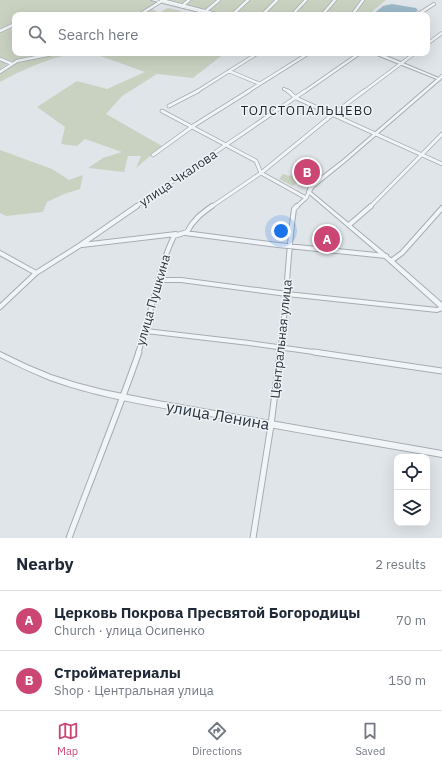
<!DOCTYPE html>
<html lang="en">
<head>
<meta charset="utf-8">
<style>
  :root { --surface:#fff; --page:#f6f6f7; --text:#1f2937; --muted:#747a83; --line:#e0e1e3; --accent:#cc4674 }
  body { margin:0; font-family:"IBM Plex Sans",sans-serif; background:var(--page); color:var(--text) }
  .controls { position:absolute; right:12px; bottom:12px; display:grid; overflow:hidden; border-radius:8px; box-shadow:0 4px 16px #0002 }
  .controls button { width:36px; height:36px; display:grid; place-items:center; padding:0; border:0; border-bottom:1px solid var(--line); background:var(--surface); color:var(--text); font:20px sans-serif }
  .you { position:absolute; left:281px; top:231px; width:14px; height:14px; margin:-10px; border:3px solid #fff; border-radius:50%; background:#1a73e8; box-shadow:0 0 0 6px #1a73e833 }
  .badge { display:grid; place-items:center; width:26px; height:26px; border-radius:50%; background:var(--accent); color:#fff; font-size:13px; font-weight:700 }
  .pin { position:absolute; translate:-50% -50%; border:2px solid #fff; box-shadow:0 1px 4px #0006 }
  .list { margin:0; padding:0; list-style:none }
  h2 { display:flex; justify-content:space-between; align-items:center; height:52px; margin:0; padding:0 16px; font-size:17px }
  h2 small { font-size:13px; font-weight:400; color:var(--muted) }
  .list li { display:grid; grid-template-columns:26px 1fr auto; gap:12px; align-items:center; box-sizing:border-box; height:60px; padding:0 16px; border-top:1px solid var(--line) }
  .list b { display:block; font-size:15px; white-space:nowrap }
  .list p { margin:0; font-size:13px; white-space:nowrap; color:var(--muted) }
  .list em { font-size:13px; font-style:normal; color:var(--muted) }
  .icon { flex:none; width:22px; height:22px; fill:none; stroke:currentColor; stroke-width:2; stroke-linecap:round; stroke-linejoin:round }
  .map { position:relative; flex:none; width:442px; height:538px; overflow:hidden }
  .search { position:absolute; background:var(--surface); box-shadow:0 4px 16px #0002; left:12px; right:12px; top:12px; height:44px; display:flex; align-items:center; gap:10px; box-sizing:border-box; padding:0 14px; border-radius:8px; color:var(--muted); font-size:15px }
  .sheet { height:172px; background:var(--surface) }
  nav { display:flex; justify-content:space-around; align-items:center; box-sizing:border-box; height:56px; border-top:1px solid var(--line); background:var(--surface); font-size:11px; color:var(--muted) }
  nav a { display:grid; justify-items:center; gap:2px }
  nav .on { color:var(--accent) }
  .map>svg:first-child { display:block }
  .green { fill:#c9d2c1 }
  .water { fill:#9bb9c8 }
  .lines { fill:none; stroke-linecap:round; stroke-linejoin:round }
  .minor-far3-casing { stroke:#a5adb3; stroke-width:4 }
  .minor-far2-casing { stroke:#a5adb3; stroke-width:4.5 }
  .minor-far1-casing { stroke:#a5adb3; stroke-width:6 }
  .minor-casing { stroke:#a5adb3; stroke-width:7 }
  .tertiary-casing { stroke:#a5adb3; stroke-width:2 }
  .minor-far3 { stroke:#f2f5f7; stroke-width:2.5 }
  .minor-far2 { stroke:#f2f5f7; stroke-width:3 }
  .minor-far1 { stroke:#f2f5f7; stroke-width:4 }
  .minor { stroke:#f2f5f7; stroke-width:5 }
  .tertiary { fill:#f2f5f7; fill-rule:evenodd }
  .labels { text-anchor:middle; dominant-baseline:central; stroke-width:3; stroke-linejoin:round; paint-order:stroke }
  .far-quarter-label { font-size:13px; letter-spacing:1px; fill:#1b2631; stroke:#eff3f6 }
  .street-label { font-size:13px; fill:#293540; stroke:#eff3f6 }
  .near-street-label { font-size:16px; fill:#293540; stroke:#eff3f6 }
</style>
</head>
<body>
<div class="map">
<svg width="442" height="538" viewBox="0 0 442 538">
  <rect width="100%" height="100%" fill="#e0e5e9"/>
  <path class="green" d="M 0,0 L 149,0 L 157,3 L 138,15 L 15,15 L 15,53 L 47,53 C 28,56 16,57 0,69 Z
    M 162,0 L 386,0 L 368,15 L 221,15 Z
    M 168,8 L 181,11 L 186,15 L 143,15 L 152,9 L 159,13 Z
    M 64,53 L 81,53 C 52,56 26,68 0,82 L 0,74 L 14,63 Z
    M 92,53 L 225,53 L 193,78 L 157,74 L 122,96 L 106,114 L 162,146 L 136,168 L 141,156 L 128,156 L 124,172 L 88,168 L 103,158 L 122,152 L 85,139 L 77,146 L 61,144 L 65,127 L 37,107 L 77,81 L 107,89 L 145,72 Z
    M 0,150 L 52,169 L 69,180 L 83,175 L 80,189 L 64,194 L 47,202 L 43,212 L 6,216 L 0,213 Z
    M 294,173 L 302,178 L 299,181 L 292,177 L 298,182 L 293,186 L 279,179 L 283,174 L 290,176 Z"/>
  <path class="water" d="M 392,4 L 416,8 L 418,11 L 409,15 L 372,15 L 383,6 Z"/>
  <g class="lines">
    <defs>
      <path id="minor-far3" d="M 161,0 L 220,15
        M 182,6 L 189,0
        M 206,11 L 219,0
        M 139,15 L 160,2
        M 232,15 L 248,0
        M 262,15 L 277,0
        M 292,15 L 306,0
        M 322,15 L 335,0
        M 352,15 L 363,0
        M 417,15 L 434,4
        M 0,31 L 15,24
        M 427,44 L 442,33
        M 0,59 L 12,64
        M 229,71 L 260,84
        M 0,72 L 17,61 L 57,53
        M 439,79 L 442,76
        M 284,89 L 290,92
        M 196,92 L 258,53
        M 247,92 L 309,53
        M 304,92 L 360,53
        M 363,92 L 415,53"/>
      <path id="minor-far2" d="M 288,91 L 296,98 L 442,164
        M 169,106 L 198,91
        M 162,111 L 256,161 L 261,173 L 306,198
        M 153,155 L 193,126 L 249,91
        M 135,207 L 305,91
        M 211,207 L 261,173 L 332,115 L 364,91
        M 296,207 L 306,198 L 309,192
        M 370,207 L 442,134"/>
      <path id="minor-far1" d="M 349,225 L 371,206
        M 185,233 L 278,245 L 386,256
        M 82,245 L 176,234
        M 0,253 L 36,273
        M 391,261 L 402,253 L 442,208
        M 159,280 L 181,280 L 287,294 L 437,310 L 442,308
        M 0,307 L 36,273 L 79,246 L 137,206
        M 146,331 L 249,343 L 321,353
        M 138,353 C 152,315 156,273 174,236 L 187,232 C 193,220 201,214 212,206
        M 280,353 C 287,305 287,257 294,209 L 297,206"/>
      <path id="minor" d="M 314,352 L 442,371
        M 69,538 C 92,476 117,415 139,352
        M 253,538 L 271,425 L 280,352"/>
      <path id="tertiary" d="M 151,0 L 156,0 L 216,15 L 211,15 Z
        M 357,53 L 379,53 L 441,79 L 345,162 L 313,188 L 311,192 L 393,260 L 442,303 L 442,308 L 440,308 L 389,262 L 307,192 L 309,186 L 343,160 L 437,79 L 377,55 L 359,54 Z
        M 0,352 L 27,365 L 51,375 L 76,383 L 103,390 L 158,401 L 442,451 L 442,457 C 366,444 290,431 215,417 C 159,407 103,399 50,380 C 32,373 16,365 0,357 Z"/>
    </defs>
    <use href="#minor-far3" class="minor-far3-casing"/>
    <use href="#minor-far2" class="minor-far2-casing"/>
    <use href="#minor-far1" class="minor-far1-casing"/>
    <use href="#minor" class="minor-casing"/>
    <use href="#tertiary" class="tertiary-casing"/>
    <use href="#minor-far3" class="minor-far3"/>
    <use href="#minor-far2" class="minor-far2"/>
    <use href="#minor-far1" class="minor-far1"/>
    <use href="#minor" class="minor"/>
    <use href="#tertiary" class="tertiary"/>
  </g>
  <g class="labels">
    <g class="far-quarter-label">
      <text x="307" y="110">ТОЛСТОПАЛЬЦЕВО</text>
    </g>
    <g class="street-label">
      <text transform="translate(178 178) rotate(-34)">улица Чкалова</text>
      <text transform="translate(153 300) rotate(-74)">улица Пушкина</text>
      <text transform="translate(281 339) rotate(-84)">Центральная улица</text>
    </g>
    <g class="near-street-label">
      <text transform="translate(218 415) rotate(10)">улица Ленина</text>
    </g>
  </g>
</svg>
<div class="controls">
<button><svg class="icon" aria-label="locate" viewBox="0 0 24 24"><circle cx="12" cy="12" r="6"/><path d="M12 2v4M12 18v4M2 12h4M18 12h4"/></svg></button>
<button><svg class="icon" aria-label="layers" viewBox="0 0 24 24"><path d="M12 4l9 5-9 5-9-5zM3 14l9 5 9-5"/></svg></button>
</div>
<div class="you"></div>
<div class="pin badge" style="left:327px;top:239px">A</div>
<div class="pin badge" style="left:307px;top:172px">B</div>
<div class="search"><svg class="icon" aria-label="search" viewBox="0 0 24 24"><circle cx="10" cy="10" r="6"/><path d="M15 15l6 6"/></svg>Search here</div>
</div>
<section class="sheet">
<h2>Nearby<small>2 results</small></h2>
<ul class="list">
<li><span class="badge">A</span><div><b>Церковь Покрова Пресвятой Богородицы</b><p>Church · улица Осипенко</p></div><em>70 m</em></li>
<li><span class="badge">B</span><div><b>Стройматериалы</b><p>Shop · Центральная улица</p></div><em>150 m</em></li>
</ul>
</section>
<nav>
<a class="on"><svg class="icon" aria-label="map" viewBox="0 0 24 24"><path d="M3 6l6-2 6 2 6-2v14l-6 2-6-2-6 2zM9 4v14M15 6v14"/></svg>Map</a>
<a><svg class="icon" aria-label="directions" viewBox="0 0 24 24"><path d="M12 3l9 9-9 9-9-9zM9 14v-3h6M13 9l2 2-2 2"/></svg>Directions</a>
<a><svg class="icon" aria-label="saved" viewBox="0 0 24 24"><path d="M7 4h10v16l-5-4-5 4z"/></svg>Saved</a>
</nav>
</body>
</html>
